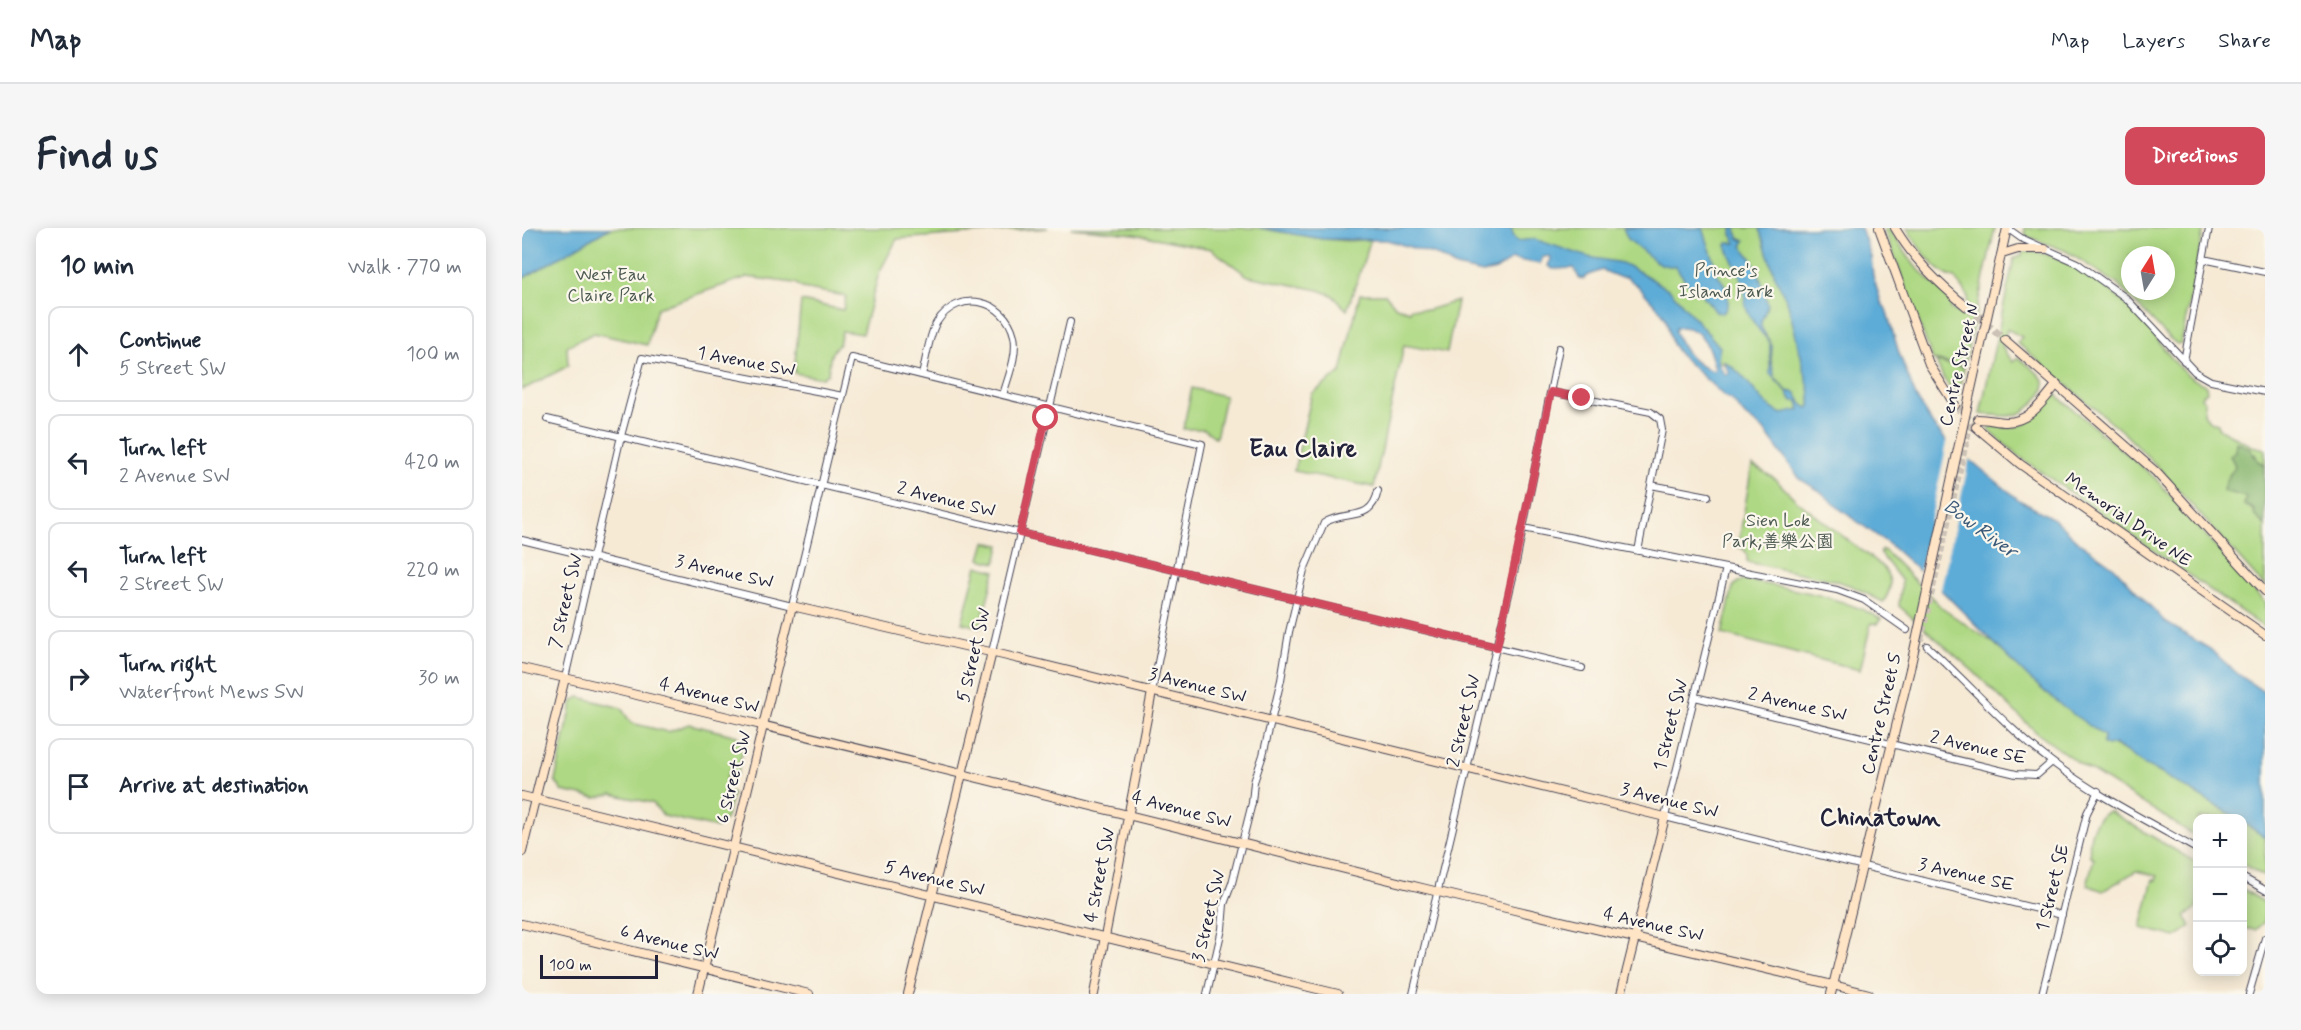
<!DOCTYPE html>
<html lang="en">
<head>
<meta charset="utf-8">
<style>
  :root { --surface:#fff; --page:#f6f6f7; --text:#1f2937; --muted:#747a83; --line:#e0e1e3; --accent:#d1495b }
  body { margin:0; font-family:Mynerve,"LXGW WenKai TC",sans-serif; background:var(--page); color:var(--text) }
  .controls { position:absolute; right:18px; bottom:18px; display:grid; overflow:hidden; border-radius:12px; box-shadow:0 3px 15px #0003 }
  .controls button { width:54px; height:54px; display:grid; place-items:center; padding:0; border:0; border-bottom:2px solid var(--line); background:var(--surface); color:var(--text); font:30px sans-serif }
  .compass { position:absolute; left:1599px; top:18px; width:54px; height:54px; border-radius:50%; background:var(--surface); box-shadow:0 3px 15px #0003; rotate:11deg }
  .scale { position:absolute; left:18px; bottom:15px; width:118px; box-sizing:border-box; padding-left:6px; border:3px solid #22223b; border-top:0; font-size:16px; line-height:21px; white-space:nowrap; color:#22223b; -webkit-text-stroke:4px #fbf7ec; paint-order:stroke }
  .stop { position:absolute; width:18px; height:18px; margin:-14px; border:4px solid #d1495b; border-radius:50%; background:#fff }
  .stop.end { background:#d1495b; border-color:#fff; box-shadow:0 2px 6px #0008 }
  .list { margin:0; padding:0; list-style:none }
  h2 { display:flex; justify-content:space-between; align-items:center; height:78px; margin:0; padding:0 24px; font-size:26px }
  h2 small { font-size:20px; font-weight:400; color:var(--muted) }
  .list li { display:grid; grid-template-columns:39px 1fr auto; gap:18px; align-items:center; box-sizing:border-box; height:96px; margin:0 12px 12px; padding:0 12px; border:2px solid var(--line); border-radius:12px }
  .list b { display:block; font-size:22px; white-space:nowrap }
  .list p { margin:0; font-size:20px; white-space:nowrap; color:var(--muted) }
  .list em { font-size:20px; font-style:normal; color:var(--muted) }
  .icon { flex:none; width:33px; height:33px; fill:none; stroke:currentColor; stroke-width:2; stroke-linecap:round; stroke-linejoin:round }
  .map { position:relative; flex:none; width:1743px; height:766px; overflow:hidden; border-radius:12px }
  header { display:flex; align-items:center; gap:36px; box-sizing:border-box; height:84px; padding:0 30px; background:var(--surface); border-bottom:2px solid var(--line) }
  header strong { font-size:28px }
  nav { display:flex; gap:33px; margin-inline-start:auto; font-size:21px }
  .intro { display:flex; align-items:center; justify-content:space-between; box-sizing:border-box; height:144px; padding:0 36px }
  h1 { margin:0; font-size:42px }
  .button { padding:15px 27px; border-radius:12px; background:var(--accent); color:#fff; font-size:21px; font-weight:700 }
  main { display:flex; gap:36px; padding:0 36px }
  aside { flex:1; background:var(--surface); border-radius:12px; box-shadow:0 3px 15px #0003 }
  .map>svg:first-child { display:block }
  .green { fill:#aed883; stroke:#687d5f; stroke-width:1.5; fill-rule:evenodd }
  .forest { fill:#8ab871; stroke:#566d56; stroke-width:1.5 }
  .water { fill:#5dacd7; stroke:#406789; stroke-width:1.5; fill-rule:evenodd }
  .pier { fill:#f6ead5 }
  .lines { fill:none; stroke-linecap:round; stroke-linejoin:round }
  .street-tunnel { stroke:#ccc2b6; stroke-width:6; stroke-dasharray:6 3; stroke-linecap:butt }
  .secondary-tunnel { stroke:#ccc2b6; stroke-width:8; stroke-dasharray:8 4; stroke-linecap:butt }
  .street-casing { stroke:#424052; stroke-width:8 }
  .secondary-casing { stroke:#424052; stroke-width:10 }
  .street { stroke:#fff; stroke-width:6 }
  .secondary { stroke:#ffe4c6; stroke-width:8 }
  .secondary-bridge-casing { stroke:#424052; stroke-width:10; stroke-linecap:butt }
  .secondary-bridge { stroke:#ffe4c6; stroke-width:8 }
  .route { stroke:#d1495b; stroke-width:8 }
  .labels { text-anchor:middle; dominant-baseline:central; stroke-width:4.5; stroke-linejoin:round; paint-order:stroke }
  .park-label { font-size:18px; fill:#4c5951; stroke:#fbf7ec }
  .street-label { font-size:18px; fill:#22223b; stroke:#fbf7ec }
  .water-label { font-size:20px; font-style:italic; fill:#3a5979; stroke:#fbf7ec }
  .district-label { font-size:24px; font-weight:bold; fill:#22223b; stroke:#fbf7ec }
</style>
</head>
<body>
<header>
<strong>Map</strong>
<nav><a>Map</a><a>Layers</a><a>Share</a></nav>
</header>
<div class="intro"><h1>Find us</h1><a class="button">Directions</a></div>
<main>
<aside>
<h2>10 min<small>Walk · 770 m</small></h2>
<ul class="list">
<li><svg class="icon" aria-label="ahead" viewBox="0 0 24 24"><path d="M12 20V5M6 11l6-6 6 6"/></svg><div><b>Continue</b><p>5 Street SW</p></div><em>100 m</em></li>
<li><svg class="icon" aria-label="left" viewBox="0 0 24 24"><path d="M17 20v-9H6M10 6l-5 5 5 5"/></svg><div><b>Turn left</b><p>2 Avenue SW</p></div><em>420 m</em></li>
<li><svg class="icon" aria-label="left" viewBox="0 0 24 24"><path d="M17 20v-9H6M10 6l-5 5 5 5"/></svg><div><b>Turn left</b><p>2 Street SW</p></div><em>220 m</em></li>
<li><svg class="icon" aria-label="right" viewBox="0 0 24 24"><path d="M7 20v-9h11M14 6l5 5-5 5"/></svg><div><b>Turn right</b><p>Waterfront Mews SW</p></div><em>30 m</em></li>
<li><svg class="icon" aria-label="arrive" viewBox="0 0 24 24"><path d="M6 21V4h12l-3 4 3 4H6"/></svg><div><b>Arrive at destination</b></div></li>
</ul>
</aside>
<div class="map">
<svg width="1743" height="766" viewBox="0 0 1743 766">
  <rect width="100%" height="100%" fill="#fbf7ec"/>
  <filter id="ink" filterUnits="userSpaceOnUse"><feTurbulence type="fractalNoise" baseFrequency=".0167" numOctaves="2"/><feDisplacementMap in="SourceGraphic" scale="12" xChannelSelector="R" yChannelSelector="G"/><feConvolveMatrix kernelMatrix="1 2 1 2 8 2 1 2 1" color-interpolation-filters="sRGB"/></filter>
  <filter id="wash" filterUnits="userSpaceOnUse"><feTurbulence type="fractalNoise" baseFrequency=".008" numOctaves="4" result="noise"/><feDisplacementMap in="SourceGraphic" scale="24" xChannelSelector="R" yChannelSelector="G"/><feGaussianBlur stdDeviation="1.35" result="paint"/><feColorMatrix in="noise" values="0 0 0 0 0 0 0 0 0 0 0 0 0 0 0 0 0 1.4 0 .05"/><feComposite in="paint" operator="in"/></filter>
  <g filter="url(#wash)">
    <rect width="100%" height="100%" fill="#f6ead5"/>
    <path class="green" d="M 88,0 L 526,0 L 375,11 L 357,45 L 340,106 L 320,103 L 317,117 C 307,122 308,135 306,145 L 300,150 L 272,145 L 279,73 L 321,82 L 324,68 L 280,60 L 273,55 L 225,49 L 135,80 L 125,117 L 72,105 L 45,118 L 46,138 L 0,162 L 0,51 Z
      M 549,0 L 737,0 L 800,11 L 827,13 L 849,11 L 825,82 L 810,67 L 797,62 L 726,48 L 689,21 L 613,6 Z
      M 987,0 L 1242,0 L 1268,75 L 1292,165 L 1291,180 L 1260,188 L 1248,182 L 1217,146 L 1192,130 L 1186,111 L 1117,46 L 993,14 Z
      M 1366,0 L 1393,38 L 1432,75 L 1428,81 L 1443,88 L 1446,69 L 1433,50 C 1414,46 1394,16 1385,0 L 1473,0 L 1442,138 L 1411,132 L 1362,1 Z
      M 1502,0 L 1682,0 L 1659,116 L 1655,116 L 1647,110 L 1594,55 L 1544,23 L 1504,8 ZM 1608,27 L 1644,27 L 1644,63 L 1608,63 Z
      M 1501,23 C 1551,24 1601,69 1631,106 C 1646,125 1660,149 1684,157 L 1685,164 L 1680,167 L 1679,170 L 1683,174 L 1682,186 L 1688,194 L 1696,196 L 1696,200 L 1730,218 L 1743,221 L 1743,237 L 1736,233 L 1733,226 L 1713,237 C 1713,242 1704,254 1701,263 L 1724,269 L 1733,288 L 1743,297 L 1743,359 L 1635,238 L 1602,205 L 1495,115 L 1500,109 L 1485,101 L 1480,119 L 1491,134 L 1496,129 C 1504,136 1516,143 1521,152 C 1524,158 1522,164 1517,169 C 1497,194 1486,188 1458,186 L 1492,30 L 1500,27 Z
      M 838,66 L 863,66 L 874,79 L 888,83 L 889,80 L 906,82 L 935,73 L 925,125 L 882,117 L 852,259 L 772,243 L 790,166 L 819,144 Z
      M 1414,134 L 1442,140 L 1435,169 L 1422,151 Z
      M 670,160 L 703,168 L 694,210 L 682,201 L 661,201 Z
      M 1534,167 L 1577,203 L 1576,205 L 1578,204 L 1633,250 L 1743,375 L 1743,400 L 1502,232 L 1466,202 L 1468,198 L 1489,200 L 1505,195 Z
      M 1230,237 L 1252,250 L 1275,273 L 1361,339 C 1370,352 1371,360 1361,374 L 1330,358 L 1311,352 L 1225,334 C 1226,325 1224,321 1216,319 Z
      M 463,314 L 478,317 L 474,335 L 458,331 Z
      M 1360,322 L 1363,323 L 1421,381 L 1473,416 L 1524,465 L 1582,508 L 1581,515 C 1601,516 1612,533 1630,540 L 1715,590 L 1676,590 L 1675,609 L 1555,534 L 1515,505 L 1452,444 L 1377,378 L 1380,353 L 1358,325 Z
      M 455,338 L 473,343 L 458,399 L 440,395 Z
      M 1223,352 C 1270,362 1317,367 1359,391 L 1355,396 L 1349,395 L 1338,442 L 1200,406 L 1211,359 L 1216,354 Z
      M 57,469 L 99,480 L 109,495 L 146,504 L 167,496 L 215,508 L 221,521 L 215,546 L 208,542 L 207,547 L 205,547 L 203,565 L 211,565 L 204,590 L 195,600 L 142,588 L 130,575 L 90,566 L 74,570 L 40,563 L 33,552 L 51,473 Z
      M 1587,583 L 1675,635 L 1675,680 L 1663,688 L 1669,698 L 1654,709 L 1619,700 L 1631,651 L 1634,652 L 1635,648 L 1614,643 L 1581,663 L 1565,657 L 1572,630 L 1568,628 C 1566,609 1570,592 1587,583 Z
      M 1720,594 L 1743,609 L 1743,649 L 1721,636 Z
      M 1721,661 L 1743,675 L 1742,694 L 1733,702 L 1721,700 Z"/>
    <path class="forest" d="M 1714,214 L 1727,220 L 1736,233 L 1742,237 L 1743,297 L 1733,288 L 1731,281 L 1722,277 L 1724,269 L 1701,263 C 1702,258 1703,253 1706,249 C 1713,238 1716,241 1708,228 L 1713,223 Z"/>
    <path class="water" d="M 0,0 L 88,0 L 0,51 Z
      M 737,0 L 989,0 L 992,9 L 996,13 L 1012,11 L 1066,29 L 1100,35 L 1118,44 L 1148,62 L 1198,119 C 1195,130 1195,138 1204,147 L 1207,145 L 1201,133 C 1228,147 1233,174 1260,186 L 1278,182 L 1276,173 L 1270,173 L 1264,163 L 1248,146 L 1248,114 C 1237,103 1226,90 1223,75 C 1222,68 1223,58 1220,52 C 1215,40 1208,30 1204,17 L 1205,15 L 1214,15 L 1210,8 L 1210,0 L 1214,0 L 1216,10 L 1223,13 L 1220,18 L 1229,30 L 1237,46 L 1246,77 L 1239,94 L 1239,99 L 1250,118 L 1249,133 L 1253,150 L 1265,163 L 1274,165 L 1280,176 L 1286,180 L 1288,178 L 1288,165 L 1266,76 L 1253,48 L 1237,0 L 1339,0 L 1349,29 L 1351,48 L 1359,74 L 1364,81 L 1377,125 L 1394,169 L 1410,196 L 1424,212 L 1497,272 L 1532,291 L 1553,311 L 1592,339 L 1643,394 L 1688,421 L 1716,446 L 1743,465 L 1743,609 L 1721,594 L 1720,590 L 1715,590 L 1630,540 L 1621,536 L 1593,516 L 1585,518 L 1581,516 L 1582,508 L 1541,479 L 1508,451 L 1421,364 L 1368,317 L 1318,281 L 1298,263 L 1278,251 L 1242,202 L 1223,188 L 1210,172 L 1202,168 L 1157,126 L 1150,116 L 1144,91 L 1139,83 L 1116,58 L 1104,49 L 1097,49 L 1080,42 L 1064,48 L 1062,51 L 1057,50 L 1052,40 L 1031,41 L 1026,38 L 1029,30 L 1028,28 L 1021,29 L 1018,36 L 990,31 L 974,42 L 961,45 L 934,39 L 914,27 L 865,12 L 800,11 ZM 1160,99 C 1183,101 1188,122 1193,141 L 1191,143 C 1171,137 1161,122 1153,104 L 1154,100 Z
      M 1101,0 L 1181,0 L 1193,36 L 1192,43 C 1202,53 1213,73 1201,85 L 1194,84 L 1176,61 L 1165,55 L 1154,39 L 1141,37 L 1133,33 L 1106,11 Z"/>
    <path class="pier" d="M 1426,210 L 1448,228 L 1418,366 L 1397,347 Z"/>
  </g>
  <g filter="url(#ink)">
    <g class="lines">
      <path class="street-tunnel" d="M 1399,412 L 1449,194"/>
      <path class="secondary-tunnel" d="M 1445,79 L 1483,112
        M 1433,177 L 1454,199"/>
      <defs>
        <path id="street" d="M 1485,0 L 1499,10 L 1555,35 L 1604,70 L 1673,144 L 1689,153 L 1743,164
          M 1681,31 L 1743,44
          M 1662,133 L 1687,0
          M 400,147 C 404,132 407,106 415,94 C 437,60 483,71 492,108 C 496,127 486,149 481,167
          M 1029,164 L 1129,184 L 1138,191 L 1140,202 L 1116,323
          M 25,191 L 1060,440
          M 1129,257 L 1186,268
          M 1001,300 L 1315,362 L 1342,372 L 1385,402
          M 0,312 L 270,378 L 330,130 L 680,216 L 630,464
          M 1204,340 L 1143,589 L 1540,687
          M 1405,418 C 1448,456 1484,500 1530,534 C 1575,568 1627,594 1676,622
          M 470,424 L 548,94
          M 43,450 L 99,208 L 120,130 L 321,168
          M 1173,469 L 1494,546 L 1515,547 L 1530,534
          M 1720,649 L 1743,662
          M 685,766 L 700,701 L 702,676 L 710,655 L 730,575 L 732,554 L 741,527 L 759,452 L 767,404 L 782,342 L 802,295 C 823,281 849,296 856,263
          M 891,766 L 992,345 L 1037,120
          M 1520,766 L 1565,585 L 1576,563
          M 1727,766 L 1743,710"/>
        <path id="secondary" d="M 1357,0 L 1407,136 L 1433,177
          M 1373,0 C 1392,32 1417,56 1445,79
          M 1480,26 L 1496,21 L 1523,21
          M 1483,112 L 1634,244 L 1743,363
          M 1446,175 L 1485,0
          M 1456,191 C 1466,191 1475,194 1484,194 C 1508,194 1522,172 1535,156
          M 1454,199 L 1498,236 L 1743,407
          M 0,440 C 301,510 600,586 900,660 C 1049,696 1199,729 1347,766
          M 0,568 L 816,766
          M 0,624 L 43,450
          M 0,696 L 287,766
          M 176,766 L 270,378 L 481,427 L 1143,589 L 1099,766
          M 386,766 L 470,424
          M 572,766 L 630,464
          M 1309,766 L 1388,441"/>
      </defs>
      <use href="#street" class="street-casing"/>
      <use href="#secondary" class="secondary-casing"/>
      <use href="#street" class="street"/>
      <use href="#secondary" class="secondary"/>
      <defs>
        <path id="secondary-bridge" d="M 1388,441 L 1446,175"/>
      </defs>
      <use href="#secondary-bridge" class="secondary-bridge-casing"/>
      <use href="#secondary-bridge" class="secondary-bridge"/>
    </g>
  </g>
  <g class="lines" filter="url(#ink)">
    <path class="route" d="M 524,190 L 498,305 L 975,419 L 1029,164 L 1060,170"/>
  </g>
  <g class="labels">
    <g class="park-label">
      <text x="1204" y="43">Prince's<tspan x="1204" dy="21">Island Park</tspan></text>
      <text x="89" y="47">West Eau<tspan x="89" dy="21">Claire Park</tspan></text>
      <text x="1256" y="293">Sien Lok<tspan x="1256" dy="21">Park;善樂公園</tspan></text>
    </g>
    <g class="street-label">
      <text transform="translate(224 134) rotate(11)">1 Avenue SW</text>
      <text transform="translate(1438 137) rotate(-77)">Centre Street N</text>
      <text transform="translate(424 272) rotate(14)">2 Avenue SW</text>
      <text transform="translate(1606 292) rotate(35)">Memorial Drive NE</text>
      <text transform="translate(202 344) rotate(13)">3 Avenue SW</text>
      <text transform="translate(44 373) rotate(-77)">7 Street SW</text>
      <text transform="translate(452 427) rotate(-77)">5 Street SW</text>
      <text transform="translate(675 458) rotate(14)">3 Avenue SW</text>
      <text transform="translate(187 468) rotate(14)">4 Avenue SW</text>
      <text transform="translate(1275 477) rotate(13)">2 Avenue SW</text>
      <text transform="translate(1360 486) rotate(-77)">Centre Street S</text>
      <text transform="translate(942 493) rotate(-77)">2 Street SW</text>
      <text transform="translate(1149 497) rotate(-76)">1 Street SW</text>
      <text transform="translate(1456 520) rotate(13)">2 Avenue SE</text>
      <text transform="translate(212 549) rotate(-76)">6 Street SW</text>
      <text transform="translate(1147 573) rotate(14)">3 Avenue SW</text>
      <text transform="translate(659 582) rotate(15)">4 Avenue SW</text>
      <text transform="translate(578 647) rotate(-79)">4 Street SW</text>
      <text transform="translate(1444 647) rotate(13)">3 Avenue SE</text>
      <text transform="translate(412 651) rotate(14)">5 Avenue SW</text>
      <text transform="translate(1531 660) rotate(-76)">1 Street SE</text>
      <text transform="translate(687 688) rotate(-77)">3 Street SW</text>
      <text transform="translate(1131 697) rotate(13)">4 Avenue SW</text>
      <text transform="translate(147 715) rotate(14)">6 Avenue SW</text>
    </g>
    <g class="water-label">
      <text transform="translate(1458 301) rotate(36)">Bow River</text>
    </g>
    <g class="district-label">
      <text x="781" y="221">Eau Claire</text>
      <text x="1358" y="590">Chinatown</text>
    </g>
  </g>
</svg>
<div class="controls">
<button>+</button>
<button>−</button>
<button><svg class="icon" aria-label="locate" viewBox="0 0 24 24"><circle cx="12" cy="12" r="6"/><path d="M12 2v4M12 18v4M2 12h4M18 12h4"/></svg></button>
</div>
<svg class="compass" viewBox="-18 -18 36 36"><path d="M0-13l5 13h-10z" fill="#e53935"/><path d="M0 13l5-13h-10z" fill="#747a83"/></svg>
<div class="scale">100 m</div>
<div class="stop" style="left:524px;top:190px"></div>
<div class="stop end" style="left:1060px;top:170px"></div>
</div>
</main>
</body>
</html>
